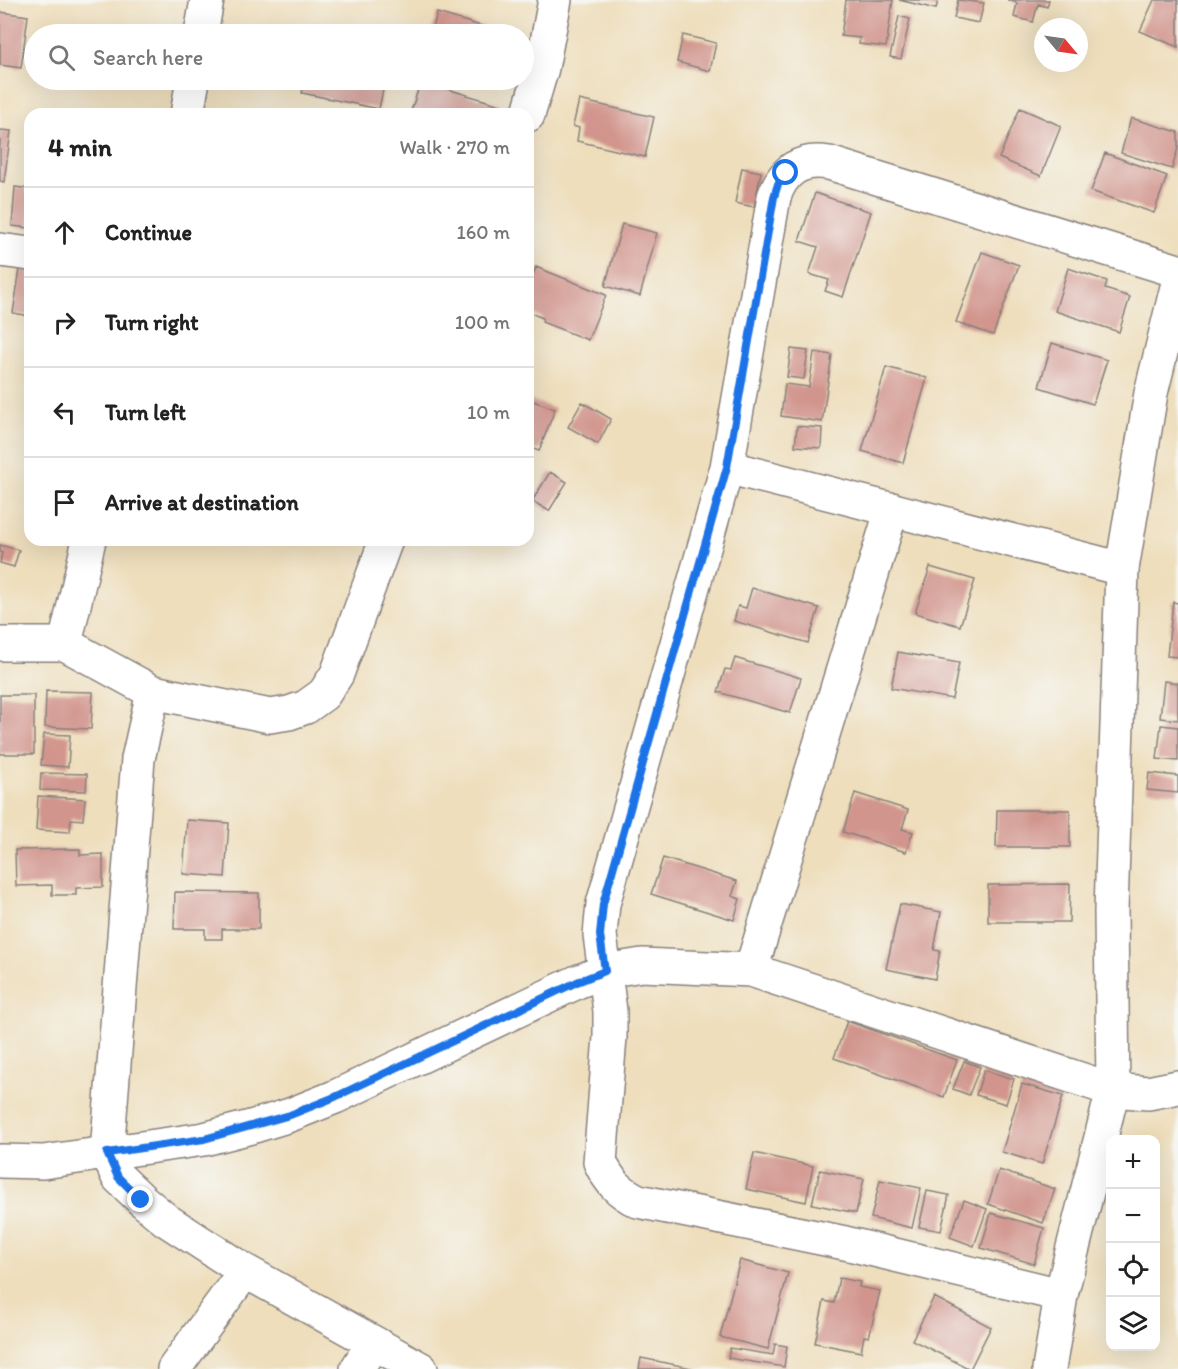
<!DOCTYPE html>
<html lang="en">
<head>
<meta charset="utf-8">
<style>
  :root { --surface:#fff; --page:#f6f6f6; --text:#222; --muted:#767676; --line:#e0e0e0 }
  body { margin:0; font-family:Itim,sans-serif; background:var(--page); color:var(--text) }
  .controls { position:absolute; right:18px; bottom:18px; display:grid; overflow:hidden; border-radius:12px; box-shadow:0 6px 24px #0002 }
  .controls button { width:54px; height:54px; display:grid; place-items:center; padding:0; border:0; border-bottom:2px solid var(--line); background:var(--surface); color:var(--text); font:30px sans-serif }
  .compass { position:absolute; left:1034px; top:18px; width:54px; height:54px; border-radius:50%; background:var(--surface); box-shadow:0 6px 24px #0002; rotate:119deg }
  .stop { position:absolute; width:18px; height:18px; margin:-14px; border:4px solid #1a73e8; border-radius:50%; background:#fff }
  .stop.end { background:#1a73e8; border-color:#fff; box-shadow:0 2px 6px #0008 }
  .list { margin:0; padding:0; list-style:none }
  h2 { display:flex; justify-content:space-between; align-items:center; height:78px; margin:0; padding:0 24px; font-size:26px }
  h2 small { font-size:20px; font-weight:400; color:var(--muted) }
  .list li { display:grid; grid-template-columns:39px 1fr auto; gap:18px; align-items:center; box-sizing:border-box; height:90px; padding:0 24px; border-top:2px solid var(--line) }
  .list b { display:block; font-size:22px; white-space:nowrap }
  .list em { font-size:20px; font-style:normal; color:var(--muted) }
  .icon { flex:none; width:33px; height:33px; fill:none; stroke:currentColor; stroke-width:2; stroke-linecap:round; stroke-linejoin:round }
  .map { position:relative; flex:none; width:1178px; height:1369px; overflow:hidden }
  .search { position:absolute; background:var(--surface); box-shadow:0 6px 24px #0002; left:24px; top:24px; width:510px; height:66px; display:flex; align-items:center; gap:15px; box-sizing:border-box; padding:0 21px; border-radius:33px; color:var(--muted); font-size:22px }
  .panel { position:absolute; background:var(--surface); box-shadow:0 6px 24px #0002; left:24px; top:108px; width:510px; height:438px; border-radius:18px }
  .map>svg:first-child { display:block }
  .building { fill:#d1958d }
  .lines { fill:none; stroke-linecap:round; stroke-linejoin:round }
  .street-casing { stroke:#88807c; stroke-width:36 }
  .secondary-casing { stroke:#88807c; stroke-width:36 }
  .street { stroke:#fff; stroke-width:33 }
  .secondary { stroke:#fff; stroke-width:33 }
  .route { stroke:#1a73e8; stroke-width:8 }
</style>
</head>
<body>
<div class="map">
<svg width="1178" height="1369" viewBox="0 0 1178 1369">
  <rect width="100%" height="100%" fill="#f6f6f2"/>
  <filter id="ink" filterUnits="userSpaceOnUse"><feTurbulence type="fractalNoise" baseFrequency=".0167" numOctaves="2"/><feDisplacementMap in="SourceGraphic" scale="12" xChannelSelector="R" yChannelSelector="G"/><feConvolveMatrix kernelMatrix="1 2 1 2 8 2 1 2 1" color-interpolation-filters="sRGB"/></filter>
  <filter id="wash" filterUnits="userSpaceOnUse"><feTurbulence type="fractalNoise" baseFrequency=".008" numOctaves="4" result="noise"/><feDisplacementMap in="SourceGraphic" scale="24" xChannelSelector="R" yChannelSelector="G"/><feGaussianBlur stdDeviation="1.35" result="paint"/><feColorMatrix in="noise" values="0 0 0 0 0 0 0 0 0 0 0 0 0 0 0 0 0 1.4 0 .05"/><feComposite in="paint" operator="in"/></filter>
  <g filter="url(#wash)">
    <rect width="100%" height="100%" fill="#eedebc"/>
    <g id="blocks">
      <path class="building" d="M 846,0 L 893,0 L 886,47 L 859,44 L 860,38 L 841,36 Z
        M 899,0 L 938,0 L 936,9 Z
        M 958,0 L 984,3 L 979,23 L 954,18 Z
        M 1008,0 L 1049,0 L 1047,7 L 1038,4 L 1033,22 L 1014,17 L 1017,3 Z
        M 1154,0 L 1178,0 L 1178,47 L 1140,31 Z
        M 0,12 L 28,16 L 21,68 L 0,65 Z
        M 437,13 L 508,34 L 431,34 Z
        M 899,16 L 910,19 L 901,59 L 890,57 Z
        M 683,35 L 716,43 L 710,71 L 677,62 Z
        M 305,80 L 385,80 L 379,109 L 302,93 Z
        M 421,81 L 500,105 L 497,114 L 410,114 Z
        M 579,100 L 654,117 L 645,157 L 577,141 L 579,128 L 573,126 Z
        M 1020,108 L 1061,126 L 1041,176 L 999,158 Z
        M 1131,118 L 1178,132 L 1178,148 L 1172,169 L 1121,153 Z
        M 0,130 L 11,131 L 4,182 L 0,181 Z
        M 1105,153 L 1167,176 L 1154,213 L 1091,191 Z
        M 742,168 L 761,172 L 754,207 L 735,203 Z
        M 15,187 L 30,189 L 30,228 L 12,226 Z
        M 815,193 L 871,212 L 843,297 L 825,291 L 829,280 L 809,274 L 818,247 L 799,241 Z
        M 622,224 L 657,233 L 640,296 L 605,286 Z
        M 982,252 L 1019,265 L 993,335 L 956,322 Z
        M 536,267 L 606,295 L 588,340 L 542,322 L 543,318 L 528,312 L 528,288 Z
        M 1068,268 L 1107,281 L 1105,289 L 1130,297 L 1119,332 L 1055,311 Z
        M 20,269 L 30,270 L 30,316 L 13,313 Z
        M 1052,343 L 1107,360 L 1093,404 L 1039,387 Z
        M 791,349 L 808,351 L 804,379 L 787,377 Z
        M 814,352 L 832,355 L 822,422 L 781,416 L 785,384 L 809,387 Z
        M 886,367 L 927,378 L 903,463 L 862,451 Z
        M 528,399 L 555,409 L 539,451 L 528,447 Z
        M 582,402 L 611,419 L 598,444 L 568,427 Z
        M 797,426 L 822,428 L 821,448 L 795,446 Z
        M 550,472 L 567,482 L 549,511 L 532,501 Z
        M 0,545 L 19,550 L 14,567 L 0,563 L 2,553 L 0,552 Z
        M 930,567 L 975,580 L 960,626 L 915,613 Z
        M 752,588 L 819,608 L 808,643 L 734,621 L 738,606 L 746,608 Z
        M 1173,602 L 1178,603 L 1178,657 L 1167,656 Z
        M 898,652 L 959,663 L 952,699 L 891,688 Z
        M 735,658 L 801,678 L 790,713 L 718,692 L 725,669 L 731,670 Z
        M 1164,681 L 1178,683 L 1178,720 L 1160,718 Z
        M 46,691 L 93,692 L 91,729 L 45,727 Z
        M 0,695 L 34,695 L 34,754 L 0,754 Z
        M 1161,725 L 1178,727 L 1178,761 L 1157,759 Z
        M 44,734 L 70,735 L 68,767 L 41,765 Z
        M 41,773 L 87,774 L 86,791 L 40,790 Z
        M 1149,773 L 1178,776 L 1178,793 L 1147,790 Z
        M 855,793 L 908,810 L 902,829 L 913,832 L 906,852 L 843,832 Z
        M 38,796 L 85,799 L 83,820 L 71,819 L 70,832 L 36,830 Z
        M 997,810 L 1070,810 L 1070,847 L 996,847 Z
        M 187,820 L 229,823 L 225,877 L 183,874 Z
        M 80,849 L 80,855 L 103,854 L 103,887 L 76,888 L 76,895 L 52,895 L 52,885 L 16,886 L 15,850 Z
        M 663,858 L 737,881 L 732,896 L 740,899 L 734,920 L 651,894 Z
        M 1070,884 L 1069,922 L 988,922 L 988,885 Z
        M 175,892 L 259,893 L 259,929 L 222,929 L 222,939 L 205,939 L 205,929 L 174,929 Z
        M 900,904 L 941,912 L 934,950 L 940,951 L 935,979 L 886,969 Z
        M 847,1021 L 957,1060 L 944,1097 L 834,1058 Z
        M 964,1061 L 980,1067 L 969,1095 L 953,1089 Z
        M 984,1070 L 1014,1079 L 1006,1104 L 976,1095 Z
        M 1022,1084 L 1063,1096 L 1042,1164 L 1002,1152 Z
        M 754,1153 L 813,1166 L 806,1202 L 746,1189 Z
        M 820,1170 L 864,1179 L 856,1213 L 812,1204 Z
        M 999,1170 L 1055,1189 L 1043,1223 L 988,1204 Z
        M 880,1180 L 921,1188 L 912,1228 L 871,1218 Z
        M 927,1191 L 949,1195 L 941,1231 L 919,1227 Z
        M 964,1200 L 987,1209 L 974,1246 L 950,1237 Z
        M 991,1213 L 1044,1228 L 1034,1264 L 981,1248 Z
        M 740,1260 L 788,1273 L 768,1349 L 720,1337 Z
        M 839,1278 L 860,1282 L 859,1287 L 880,1291 L 869,1337 L 864,1336 L 861,1352 L 815,1343 L 824,1301 L 834,1303 Z
        M 934,1297 L 991,1327 L 970,1369 L 912,1340 Z
        M 775,1344 L 787,1346 L 784,1367 L 728,1358 L 730,1348 L 773,1355 Z
        M 641,1358 L 692,1368 L 692,1369 L 639,1369 Z"/>
    </g>
  </g>
  <g filter="url(#ink)">
    <use href="#blocks" fill-opacity="0" stroke="#88807c" stroke-width="1.5"/>
    <g class="lines">
      <defs>
        <path id="street" d="M 201,34 L 207,0
          M 187,114 L 193,80
          M 528,115 L 542,68 L 555,0
          M 0,250 L 30,254
          M 727,467 L 1122,569
          M 0,644 L 65,644 L 153,692 L 270,716 L 289,713 L 306,707 L 324,694 L 337,674 L 386,540
          M 65,644 L 89,540
          M 153,692 L 138,759 L 107,1153 L 118,1177 L 142,1200 L 166,1220 L 245,1271 L 421,1369
          M 751,970 L 892,509
          M 0,1161 L 43,1162 L 204,1139 L 251,1127 L 290,1115 L 335,1097 L 577,982 L 605,971 L 642,965 L 751,970 L 1113,1090 L 1148,1093 L 1178,1087
          M 1061,1295 L 845,1243 L 638,1201 C 619,1192 609,1181 600,1162 L 610,1037 L 610,1011 L 600,935 L 603,904 L 727,467 L 774,197 C 783,170 801,158 829,163 L 1178,271
          M 174,1369 L 245,1271
          M 357,1369 L 373,1343"/>
        <path id="secondary" d="M 1049,1369 L 1061,1295 L 1113,1090 L 1111,911 L 1122,569 L 1151,393 L 1178,283"/>
      </defs>
      <use href="#street" class="street-casing"/>
      <use href="#secondary" class="secondary-casing"/>
      <use href="#street" class="street"/>
      <use href="#secondary" class="secondary"/>
    </g>
  </g>
  <g class="lines" filter="url(#ink)">
    <path class="route" d="M 141,1200 L 118,1177 L 107,1153 L 204,1139 L 290,1115 L 335,1097 L 577,982 L 605,971 L 600,935 L 603,904 L 727,467 L 774,197 L 778,184 L 786,173"/>
  </g>
</svg>
<div class="controls">
<button>+</button>
<button>−</button>
<button><svg class="icon" aria-label="locate" viewBox="0 0 24 24"><circle cx="12" cy="12" r="6"/><path d="M12 2v4M12 18v4M2 12h4M18 12h4"/></svg></button>
<button><svg class="icon" aria-label="layers" viewBox="0 0 24 24"><path d="M12 4l9 5-9 5-9-5zM3 14l9 5 9-5"/></svg></button>
</div>
<svg class="compass" viewBox="-18 -18 36 36"><path d="M0-13l5 13h-10z" fill="#e53935"/><path d="M0 13l5-13h-10z" fill="#767676"/></svg>
<div class="stop" style="left:786px;top:173px"></div>
<div class="stop end" style="left:141px;top:1200px"></div>
<div class="search"><svg class="icon" aria-label="search" viewBox="0 0 24 24"><circle cx="10" cy="10" r="6"/><path d="M15 15l6 6"/></svg>Search here</div>
<section class="panel">
<h2>4 min<small>Walk · 270 m</small></h2>
<ul class="list">
<li><svg class="icon" aria-label="ahead" viewBox="0 0 24 24"><path d="M12 20V5M6 11l6-6 6 6"/></svg><div><b>Continue</b></div><em>160 m</em></li>
<li><svg class="icon" aria-label="right" viewBox="0 0 24 24"><path d="M7 20v-9h11M14 6l5 5-5 5"/></svg><div><b>Turn right</b></div><em>100 m</em></li>
<li><svg class="icon" aria-label="left" viewBox="0 0 24 24"><path d="M17 20v-9H6M10 6l-5 5 5 5"/></svg><div><b>Turn left</b></div><em>10 m</em></li>
<li><svg class="icon" aria-label="arrive" viewBox="0 0 24 24"><path d="M6 21V4h12l-3 4 3 4H6"/></svg><div><b>Arrive at destination</b></div></li>
</ul>
</section>
</div>
</body>
</html>
